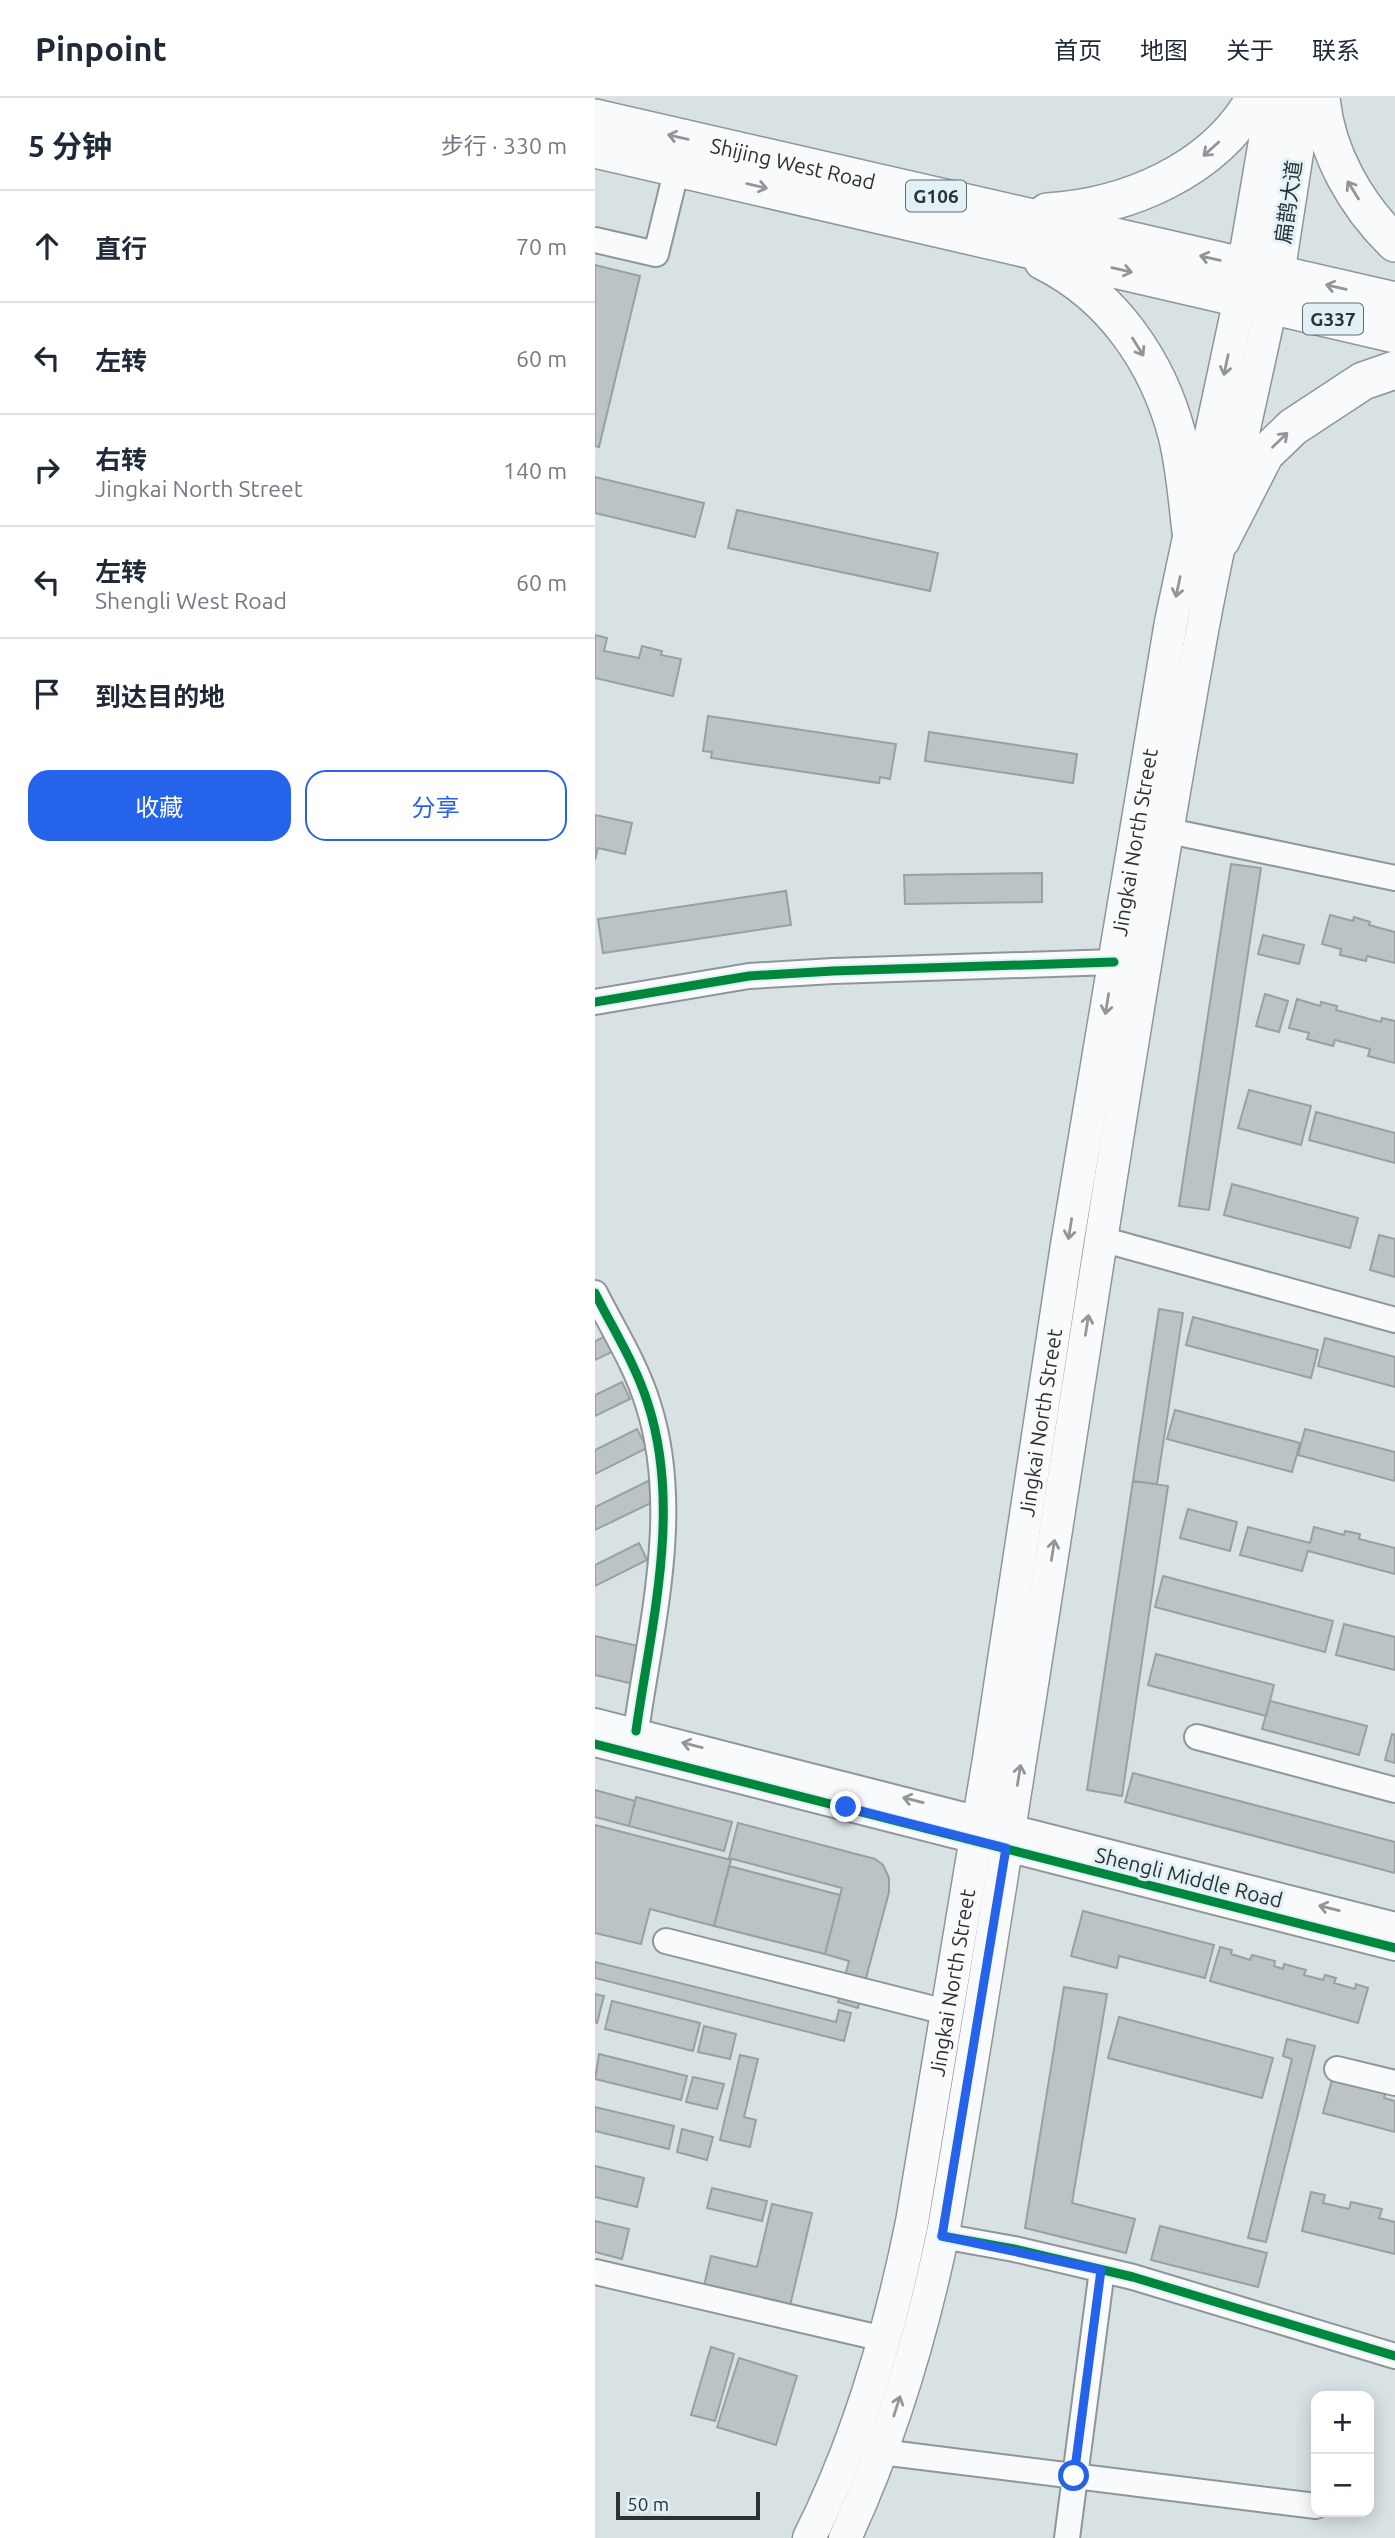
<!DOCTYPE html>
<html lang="zh">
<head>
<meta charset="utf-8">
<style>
  :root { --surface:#fff; --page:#f6f6f7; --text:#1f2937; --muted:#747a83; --line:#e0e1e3; --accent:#2563eb }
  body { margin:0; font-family:Ubuntu,"Noto Sans SC",sans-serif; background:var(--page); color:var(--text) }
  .controls { position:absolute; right:21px; bottom:21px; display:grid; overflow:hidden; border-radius:14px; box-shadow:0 4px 18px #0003 }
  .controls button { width:63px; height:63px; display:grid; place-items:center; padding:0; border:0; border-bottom:2px solid var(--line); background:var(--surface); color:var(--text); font:35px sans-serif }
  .scale { position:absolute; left:21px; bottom:18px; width:144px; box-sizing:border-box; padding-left:7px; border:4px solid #2c3234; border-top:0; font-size:19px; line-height:24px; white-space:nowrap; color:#2c3234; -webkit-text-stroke:5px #e1f1f6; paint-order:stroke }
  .stop { position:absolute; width:21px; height:21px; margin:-16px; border:5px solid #2563eb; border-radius:50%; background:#fff }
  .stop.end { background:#2563eb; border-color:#fff; box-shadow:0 2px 7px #0008 }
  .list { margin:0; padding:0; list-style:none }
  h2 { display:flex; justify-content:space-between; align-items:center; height:91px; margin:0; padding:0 28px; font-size:30px }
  h2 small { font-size:23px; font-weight:400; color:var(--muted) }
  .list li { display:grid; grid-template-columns:46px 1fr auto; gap:21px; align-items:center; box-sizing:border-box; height:112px; padding:0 28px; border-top:2px solid var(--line) }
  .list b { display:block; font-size:26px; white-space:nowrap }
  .list p { margin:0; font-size:23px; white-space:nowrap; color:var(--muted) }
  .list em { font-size:23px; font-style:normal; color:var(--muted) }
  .actions { display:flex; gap:14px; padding:21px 28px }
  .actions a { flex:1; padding:16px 0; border:2px solid var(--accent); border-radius:21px; text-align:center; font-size:24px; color:var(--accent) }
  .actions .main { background:var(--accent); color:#fff }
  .icon { flex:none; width:38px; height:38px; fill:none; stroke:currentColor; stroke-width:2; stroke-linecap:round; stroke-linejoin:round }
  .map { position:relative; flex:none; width:800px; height:2440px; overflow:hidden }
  header { display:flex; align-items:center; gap:42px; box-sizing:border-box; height:98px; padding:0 35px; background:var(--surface); border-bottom:2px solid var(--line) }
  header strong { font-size:33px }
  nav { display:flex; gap:38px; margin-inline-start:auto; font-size:24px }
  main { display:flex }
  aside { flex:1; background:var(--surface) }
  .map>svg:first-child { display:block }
  .building { fill:#bcc3c5; stroke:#99a0a3; stroke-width:2 }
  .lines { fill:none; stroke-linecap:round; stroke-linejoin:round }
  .minor-casing { stroke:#8f9698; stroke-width:28 }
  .major-casing { stroke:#8f9698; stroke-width:35 }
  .highway-casing { stroke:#8f9698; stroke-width:40 }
  .minor { stroke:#f9fafb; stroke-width:24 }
  .major { stroke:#f9fafb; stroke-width:32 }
  .highway { stroke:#f9fafb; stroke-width:37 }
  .cycleway-casing { stroke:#e1f1f6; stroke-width:13 }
  .cycleway { stroke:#00873e; stroke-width:9 }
  .oneway { stroke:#929698 }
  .route { stroke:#2563eb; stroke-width:9 }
  .labels { text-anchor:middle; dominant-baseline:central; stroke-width:6; stroke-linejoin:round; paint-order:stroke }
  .shield { fill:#e1f1f6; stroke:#626b6e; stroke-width:2 }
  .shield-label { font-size:19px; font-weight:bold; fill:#2c3234 }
  .street-label { font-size:21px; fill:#2c3234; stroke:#e1f1f6 }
</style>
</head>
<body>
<header>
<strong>Pinpoint</strong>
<nav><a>首页</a><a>地图</a><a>关于</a><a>联系</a></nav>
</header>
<main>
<aside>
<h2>5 分钟<small>步行 · 330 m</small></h2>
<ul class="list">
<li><svg class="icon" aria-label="ahead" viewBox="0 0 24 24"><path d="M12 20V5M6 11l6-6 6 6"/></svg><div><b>直行</b></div><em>70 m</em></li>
<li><svg class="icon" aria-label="left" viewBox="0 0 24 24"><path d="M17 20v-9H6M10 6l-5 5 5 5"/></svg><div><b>左转</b></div><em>60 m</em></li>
<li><svg class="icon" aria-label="right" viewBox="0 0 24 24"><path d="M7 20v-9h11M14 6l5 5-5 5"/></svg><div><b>右转</b><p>Jingkai North Street</p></div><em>140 m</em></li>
<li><svg class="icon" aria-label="left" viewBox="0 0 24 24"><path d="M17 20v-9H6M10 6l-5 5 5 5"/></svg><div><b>左转</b><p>Shengli West Road</p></div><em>60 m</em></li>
<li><svg class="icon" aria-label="arrive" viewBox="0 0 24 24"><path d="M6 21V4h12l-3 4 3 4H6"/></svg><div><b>到达目的地</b></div></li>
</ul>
<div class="actions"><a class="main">收藏</a><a>分享</a></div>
</aside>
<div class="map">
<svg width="800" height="2440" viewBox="0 0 800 2440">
  <rect width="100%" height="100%" fill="#d8e1e4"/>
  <path class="building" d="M 0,167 L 45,178 L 4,349 L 0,348 Z
    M 0,379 L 109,405 L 100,439 L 0,415 Z
    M 142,412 L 343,455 L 335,493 L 133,450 Z
    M 0,537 L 12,540 L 9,553 L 44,560 L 47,548 L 67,553 L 66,557 L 86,561 L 78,598 L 0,580 Z
    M 113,618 L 301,646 L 295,681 L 285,679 L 284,685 L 116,660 L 117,654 L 108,653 Z
    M 334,634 L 482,656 L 478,685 L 330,663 Z
    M 0,717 L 37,725 L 30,756 L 3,750 L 0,762 Z
    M 636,766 L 666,770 L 614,1112 L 584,1108 Z
    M 447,775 L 447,804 L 310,806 L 309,777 Z
    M 191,793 L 196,827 L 8,855 L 3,821 Z
    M 735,817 L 758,823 L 759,819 L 775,824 L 774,827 L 800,834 L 800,865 L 772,858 L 771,863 L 745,857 L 746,851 L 727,846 Z
    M 668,837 L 709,847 L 704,866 L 663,856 Z
    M 670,896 L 693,903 L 684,934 L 661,928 Z
    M 702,901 L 725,908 L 726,904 L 742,908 L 741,912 L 786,924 L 787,920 L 800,923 L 800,965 L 773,958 L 775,951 L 740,942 L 738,948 L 712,941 L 714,935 L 694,930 Z
    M 654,992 L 716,1008 L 706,1047 L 643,1030 Z
    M 721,1014 L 800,1035 L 800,1065 L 714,1042 Z
    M 637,1086 L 763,1120 L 755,1150 L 629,1117 Z
    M 784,1137 L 800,1141 L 800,1179 L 775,1172 Z
    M 564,1211 L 588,1215 L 562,1386 L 538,1383 Z
    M 598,1219 L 723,1252 L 716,1280 L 591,1247 Z
    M 11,1238 L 19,1253 L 0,1262 L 0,1243 Z
    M 730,1240 L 800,1259 L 800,1289 L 723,1268 Z
    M 27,1284 L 35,1301 L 0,1318 L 0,1297 Z
    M 580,1312 L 705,1345 L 697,1374 L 572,1341 Z
    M 42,1331 L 52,1350 L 0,1376 L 0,1352 Z
    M 710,1331 L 800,1354 L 800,1383 L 703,1357 Z
    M 53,1383 L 62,1402 L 0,1432 L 0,1409 Z
    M 538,1383 L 573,1388 L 527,1698 L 492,1692 Z
    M 593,1411 L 642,1424 L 635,1453 L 585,1440 Z
    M 653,1429 L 715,1445 L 719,1429 L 749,1437 L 750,1433 L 765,1436 L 764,1441 L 800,1450 L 800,1476 L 713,1453 L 707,1473 L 645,1457 Z
    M 44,1445 L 52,1462 L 0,1488 L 0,1467 Z
    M 568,1478 L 738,1523 L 730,1554 L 560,1509 Z
    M 749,1526 L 800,1539 L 800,1572 L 741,1557 Z
    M 0,1538 L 47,1549 L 39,1586 L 0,1577 Z
    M 561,1556 L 679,1587 L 671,1618 L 553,1587 Z
    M 675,1603 L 772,1628 L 764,1657 L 667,1631 Z
    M 797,1636 L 800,1637 L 800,1665 L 790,1662 Z
    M 538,1675 L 800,1744 L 800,1775 L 530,1704 Z
    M 0,1692 L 40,1703 L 34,1728 L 0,1719 Z
    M 41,1699 L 137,1724 L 129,1753 L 34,1728 Z
    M 143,1725 L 280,1761 L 288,1767 L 294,1780 L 294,1794 L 263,1910 L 243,1904 L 254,1863 L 230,1856 L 247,1790 L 134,1760 Z
    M 0,1727 L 136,1762 L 119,1828 L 55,1811 L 46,1846 L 0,1835 Z
    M 134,1768 L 245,1797 L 230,1856 L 119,1828 Z
    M 488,1813 L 619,1847 L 610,1880 L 524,1858 L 522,1870 L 476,1858 Z
    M 625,1849 L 637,1852 L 636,1856 L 655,1862 L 657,1857 L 680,1863 L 679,1868 L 688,1871 L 689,1866 L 711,1872 L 709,1877 L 728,1882 L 730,1877 L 741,1880 L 739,1885 L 760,1891 L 761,1886 L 773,1890 L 763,1925 L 615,1883 Z
    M 0,1864 L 241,1924 L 244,1912 L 256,1915 L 249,1943 L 0,1880 Z
    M 469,1889 L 512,1896 L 477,2105 L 540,2121 L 531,2155 L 430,2130 Z
    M 0,1896 L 9,1898 L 2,1925 L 0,1924 Z
    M 17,1903 L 105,1925 L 98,1953 L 10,1931 Z
    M 524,1919 L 678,1960 L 667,2000 L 513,1960 Z
    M 109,1928 L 141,1936 L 135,1961 L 103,1954 Z
    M 692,1941 L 720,1948 L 671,2144 L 653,2140 L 697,1961 L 688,1958 Z
    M 4,1956 L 92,1978 L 86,2002 L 0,1981 Z
    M 145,1957 L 163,1961 L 149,2019 L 161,2022 L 155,2049 L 125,2042 Z
    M 738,1978 L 792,1991 L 789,2000 L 800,2003 L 800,2034 L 728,2015 Z
    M 98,1979 L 129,1986 L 122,2011 L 91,2004 Z
    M 0,2009 L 79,2028 L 74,2051 L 0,2033 Z
    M 87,2031 L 118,2039 L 112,2062 L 82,2054 Z
    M 0,2068 L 49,2080 L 42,2109 L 0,2099 Z
    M 117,2090 L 172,2103 L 167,2123 L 112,2110 Z
    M 716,2094 L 730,2097 L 728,2105 L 754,2111 L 756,2104 L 787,2111 L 784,2120 L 800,2124 L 800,2156 L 707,2133 Z
    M 177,2106 L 217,2115 L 194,2212 L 108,2192 L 116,2158 L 162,2169 Z
    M 0,2123 L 34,2131 L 27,2161 L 0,2154 Z
    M 565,2128 L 672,2155 L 663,2189 L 556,2162 Z
    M 116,2249 L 139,2256 L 120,2323 L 96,2317 Z
    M 144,2260 L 202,2278 L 181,2347 L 122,2329 Z"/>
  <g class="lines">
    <defs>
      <path id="minor" d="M 0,142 L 61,156 L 82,70
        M 574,733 L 800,780
        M 0,904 L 154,878 L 238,873 L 519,864
        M 506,1141 L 800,1222
        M 0,1195 C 18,1231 41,1267 53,1306 C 87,1411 56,1527 41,1633
        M 0,1623 L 800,1827
        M 602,1639 L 800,1692
        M 0,1646 L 800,1850
        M 71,1843 L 351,1914
        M 742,1971 L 800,1985
        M 347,2138 L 419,2151 L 538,2179 L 800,2258
        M 0,2174 L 289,2241
        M 286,2354 L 721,2408
        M 472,2440 L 507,2172"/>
      <g id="major">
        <path id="s1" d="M 214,2440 C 264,2341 295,2233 317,2124 L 394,1661 L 472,1147 L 576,524 L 645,200"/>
        <path d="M 250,2440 C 296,2341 327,2237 349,2130 C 440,1599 512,1064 607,533 C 627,424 653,315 676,207"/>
      </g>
      <g id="highway">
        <path d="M 726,0 C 731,55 761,107 800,145"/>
        <path id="s2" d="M 0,20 L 800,203"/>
        <path d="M 0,51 L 800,236"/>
        <path d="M 452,114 C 532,109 619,73 660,0"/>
        <path d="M 448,163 C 517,197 563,264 582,337 C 590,368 592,401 596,433"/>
        <path d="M 647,192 L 680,0"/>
        <path d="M 677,199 L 708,0"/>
        <path d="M 626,442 L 670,356 L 698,329 L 768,283 L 800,272"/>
      </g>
    </defs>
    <use href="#minor" class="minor-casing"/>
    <use href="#major" class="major-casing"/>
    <use href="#highway" class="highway-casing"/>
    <use href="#minor" class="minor"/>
    <use href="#major" class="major"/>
    <use href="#highway" class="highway"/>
    <defs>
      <path id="cycleway" d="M 0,904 L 154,878 L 238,873 L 519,864
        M 0,1195 C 18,1231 41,1267 53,1306 C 87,1411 56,1527 41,1633
        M 0,1646 L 800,1850
        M 347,2138 L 419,2151 L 538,2179 L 800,2258"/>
    </defs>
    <use href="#cycleway" class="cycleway-casing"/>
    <use href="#cycleway" class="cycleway"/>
  </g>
  <defs><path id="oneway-shaft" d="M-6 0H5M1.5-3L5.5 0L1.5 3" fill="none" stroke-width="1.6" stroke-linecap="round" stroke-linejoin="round" transform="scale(1.75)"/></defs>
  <g class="oneway">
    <use href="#oneway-shaft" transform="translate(83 39) rotate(-167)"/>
    <use href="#oneway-shaft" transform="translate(616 51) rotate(138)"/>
    <use href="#oneway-shaft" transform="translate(162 88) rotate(13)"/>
    <use href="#oneway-shaft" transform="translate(758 92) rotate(-122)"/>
    <use href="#oneway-shaft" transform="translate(615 160) rotate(-167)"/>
    <use href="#oneway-shaft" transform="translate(527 172) rotate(13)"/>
    <use href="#oneway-shaft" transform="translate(741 189) rotate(-167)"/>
    <use href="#oneway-shaft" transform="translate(543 249) rotate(58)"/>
    <use href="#oneway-shaft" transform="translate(631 267) rotate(102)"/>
    <use href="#oneway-shaft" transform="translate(685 342) rotate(-44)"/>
    <use href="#oneway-shaft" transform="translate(583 489) rotate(102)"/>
    <use href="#oneway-shaft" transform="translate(512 906) rotate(99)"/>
    <use href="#oneway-shaft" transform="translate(475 1131) rotate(99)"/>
    <use href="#oneway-shaft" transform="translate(492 1227) rotate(-81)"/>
    <use href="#oneway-shaft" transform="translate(458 1452) rotate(-81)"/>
    <use href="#oneway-shaft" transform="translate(97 1647) rotate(-166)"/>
    <use href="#oneway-shaft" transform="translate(424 1677) rotate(-81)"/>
    <use href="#oneway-shaft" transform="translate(318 1702) rotate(-166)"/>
    <use href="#oneway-shaft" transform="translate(734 1810) rotate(-166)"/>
    <use href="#oneway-shaft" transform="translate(302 2308) rotate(-72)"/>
  </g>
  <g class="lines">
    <path class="route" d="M 251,1709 L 411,1750 L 347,2138 L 506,2172 L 479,2378"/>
  </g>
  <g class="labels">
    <g class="shield">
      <rect x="311" y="82.5" width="60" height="31" rx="5"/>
      <rect x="708" y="205.5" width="60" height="31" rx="5"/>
    </g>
    <g class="shield-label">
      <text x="341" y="98">G106</text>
      <text x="738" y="221">G337</text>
    </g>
    <g class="street-label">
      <text stroke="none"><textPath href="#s2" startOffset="203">Shijing West Road</textPath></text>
      <text transform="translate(693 104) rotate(-82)">扁鹊大道</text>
      <text stroke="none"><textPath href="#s1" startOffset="1731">Jingkai North Street</textPath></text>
      <text stroke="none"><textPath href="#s1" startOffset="1143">Jingkai North Street</textPath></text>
      <text transform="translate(594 1779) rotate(14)">Shengli Middle Road</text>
      <text stroke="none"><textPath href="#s1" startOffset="576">Jingkai North Street</textPath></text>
    </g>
  </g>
</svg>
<div class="controls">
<button>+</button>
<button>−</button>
</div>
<div class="scale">50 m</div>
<div class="stop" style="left:479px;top:2378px"></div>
<div class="stop end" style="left:251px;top:1709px"></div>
</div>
</main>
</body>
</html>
